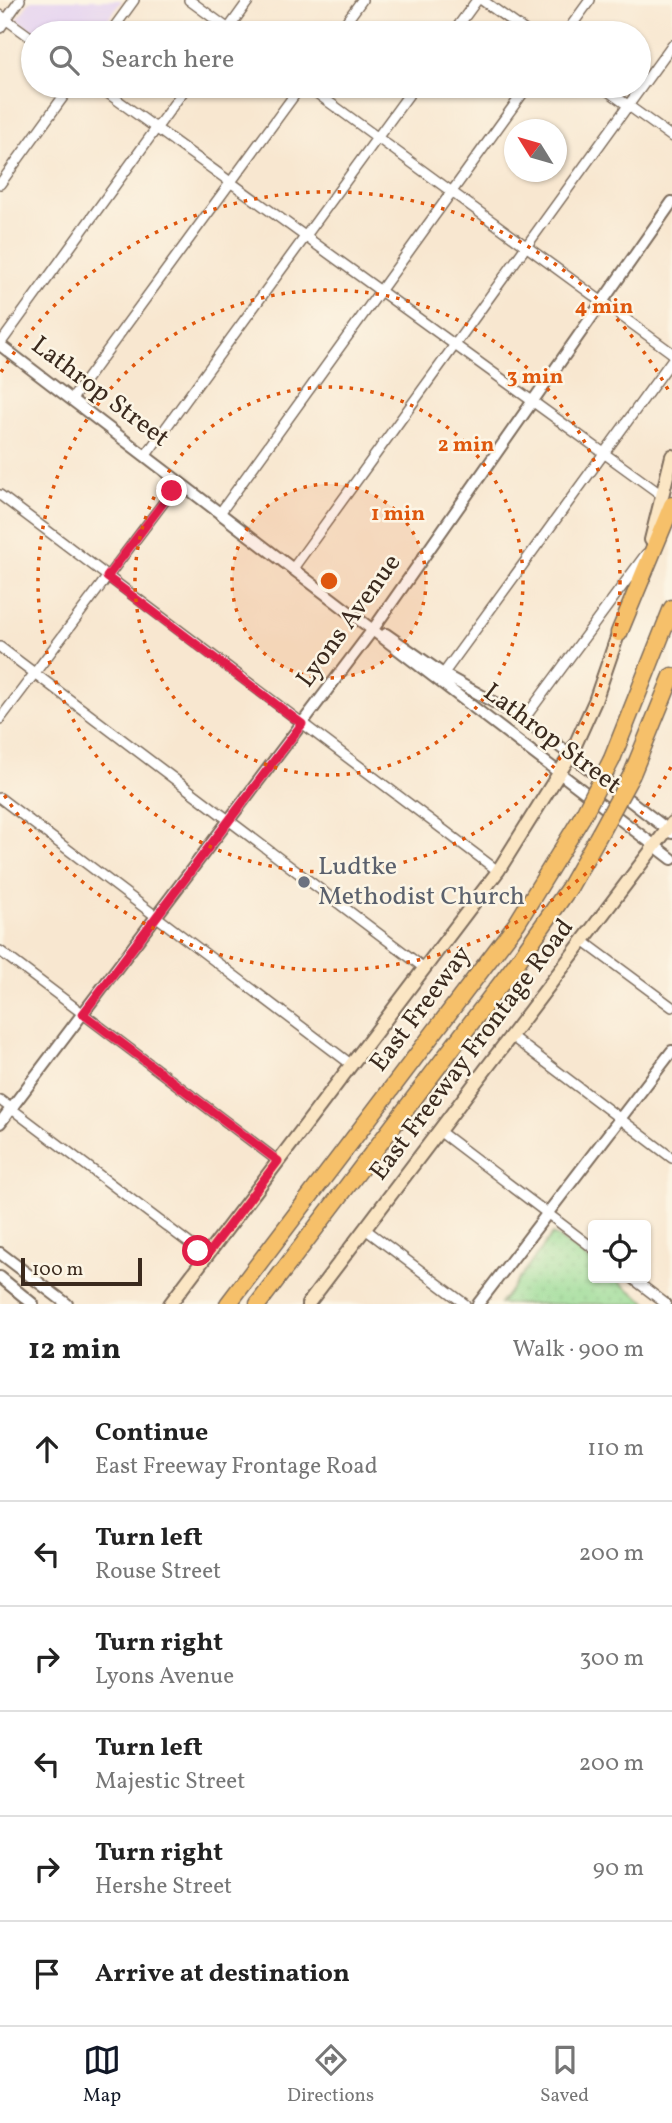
<!DOCTYPE html>
<html lang="en">
<head>
<meta charset="utf-8">
<style>
  :root { --surface:#fff; --page:#f6f6f6; --text:#222; --muted:#767676; --line:#e0e0e0; --accent:#111827 }
  body { margin:0; font-family:Vollkorn,serif; background:var(--page); color:var(--text) }
  .controls { position:absolute; right:21px; bottom:21px; display:grid; overflow:hidden; border-radius:7px; box-shadow:0 2px 5px #0004 }
  .controls button { width:63px; height:63px; display:grid; place-items:center; padding:0; border:0; border-bottom:2px solid var(--line); background:var(--surface); color:var(--text); font:35px sans-serif }
  .compass { position:absolute; left:504px; top:119px; width:63px; height:63px; border-radius:50%; background:var(--surface); box-shadow:0 2px 5px #0004; rotate:307deg }
  .scale { position:absolute; left:21px; bottom:18px; width:121px; box-sizing:border-box; padding-left:7px; border:4px solid #3b2a1e; border-top:0; font-size:19px; line-height:24px; white-space:nowrap; color:#3b2a1e; -webkit-text-stroke:5px #fcf5e5; paint-order:stroke }
  .stop { position:absolute; width:21px; height:21px; margin:-16px; border:5px solid #e11d48; border-radius:50%; background:#fff }
  .stop.end { background:#e11d48; border-color:#fff; box-shadow:0 2px 7px #0008 }
  .list { margin:0; padding:0; list-style:none }
  h2 { display:flex; justify-content:space-between; align-items:center; height:91px; margin:0; padding:0 28px; font-size:30px }
  h2 small { font-size:23px; font-weight:400; color:var(--muted) }
  .list li { display:grid; grid-template-columns:46px 1fr auto; gap:21px; align-items:center; box-sizing:border-box; height:105px; padding:0 28px; border-top:2px solid var(--line) }
  .list b { display:block; font-size:26px; white-space:nowrap }
  .list p { margin:0; font-size:23px; white-space:nowrap; color:var(--muted) }
  .list em { font-size:23px; font-style:normal; color:var(--muted) }
  .icon { flex:none; width:38px; height:38px; fill:none; stroke:currentColor; stroke-width:2; stroke-linecap:round; stroke-linejoin:round }
  .map { position:relative; flex:none; width:672px; height:1304px; overflow:hidden }
  .search { position:absolute; background:var(--surface); box-shadow:0 2px 5px #0004; left:21px; right:21px; top:21px; height:77px; display:flex; align-items:center; gap:18px; box-sizing:border-box; padding:0 24px; border-radius:38px; color:var(--muted); font-size:26px }
  .sheet { height:721px; background:var(--surface) }
  nav { display:flex; justify-content:space-around; align-items:center; box-sizing:border-box; height:98px; border-top:2px solid var(--line); background:var(--surface); font-size:19px; color:var(--muted) }
  nav a { display:grid; justify-items:center; gap:4px }
  nav .on { color:var(--accent) }
  .map>svg:first-child { display:block }
  .built { fill:#e5d3f1 }
  .park { fill:url(#park-dots); stroke:#688258; stroke-width:2 }
  .lines { fill:none; stroke-linecap:round; stroke-linejoin:round }
  .minor-casing { stroke:#7d6c5c; stroke-width:12 }
  .tertiary-casing { stroke:#7d6c5c; stroke-width:14 }
  .secondary-casing { stroke:#7d6c5c; stroke-width:16 }
  .motorway-casing { stroke:#7d6c5c; stroke-width:19 }
  .minor { stroke:#fff; stroke-width:9 }
  .tertiary { stroke:#fff; stroke-width:10 }
  .secondary { stroke:#fbe6c4; stroke-width:12 }
  .motorway { stroke:#f6c06b; stroke-width:16 }
  .motorway-bridge-casing { stroke:#7d6c5c; stroke-width:19; stroke-linecap:butt }
  .motorway-bridge { stroke:#f6c06b; stroke-width:16 }
  .route { stroke:#e11d48; stroke-width:9 }
  .ring { fill:none; stroke:#df570d; stroke-width:3.5; stroke-dasharray:3.5 7 }
  .worship-dot { fill:#6b7280; stroke:#fcf5e5; stroke-width:2.5 }
  .labels { text-anchor:middle; dominant-baseline:central; stroke-width:5; stroke-linejoin:round; paint-order:stroke }
  .street-label { font-size:26px; fill:#3b2a1e; stroke:#fcf5e5 }
  .worship-label { font-size:26px; fill:#5b616d; stroke:#fcf5e5; text-anchor:start }
  .centre { fill:#df570d; stroke:#fcf5e5; stroke-width:3.5 }
  .ring-label { font-size:21px; text-anchor:middle; font-weight:bold; fill:#df570d; stroke:#fcf5e5; stroke-width:5; stroke-linejoin:round; paint-order:stroke }
</style>
</head>
<body>
<div class="map">
<svg width="672" height="1304" viewBox="0 0 672 1304">
  <defs>
    <pattern id="park-dots" width="8" height="8" patternUnits="userSpaceOnUse" patternTransform="scale(1.75)"><rect width="8" height="8" fill="#95da93"/><path d="M2 2h.1M6 6h.1" fill="none" stroke="#81bb7e" stroke-width="1.8" stroke-linecap="round"/></pattern>
  </defs>
  <rect width="100%" height="100%" fill="#fcf5e5"/>
  <filter id="ink" filterUnits="userSpaceOnUse"><feTurbulence type="fractalNoise" baseFrequency=".0143" numOctaves="2"/><feDisplacementMap in="SourceGraphic" scale="14" xChannelSelector="R" yChannelSelector="G"/><feConvolveMatrix kernelMatrix="1 2 1 2 8 2 1 2 1" color-interpolation-filters="sRGB"/></filter>
  <filter id="wash" filterUnits="userSpaceOnUse"><feTurbulence type="fractalNoise" baseFrequency=".00686" numOctaves="4" result="noise"/><feDisplacementMap in="SourceGraphic" scale="28" xChannelSelector="R" yChannelSelector="G"/><feGaussianBlur stdDeviation="1.57" result="paint"/><feColorMatrix in="noise" values="0 0 0 0 0 0 0 0 0 0 0 0 0 0 0 0 0 1.4 0 .05"/><feComposite in="paint" operator="in"/></filter>
  <g filter="url(#wash)">
    <rect width="100%" height="100%" fill="#f8e7d0"/>
    <path class="built" d="M 31,0 L 122,0 L 98,33 L 36,33 L 17,20 Z"/>
    <path class="park" d="M 553,1234 L 593,1263 L 593,1278 L 613,1278 L 649,1304 L 500,1304 Z"/>
  </g>
  <g filter="url(#ink)">
    <g class="lines">
      <defs>
        <path id="minor" d="M 189,0 L 234,33
          M 482,0 L 528,33
          M 0,15 L 33,39
          M 0,28 L 20,0
          M 226,32 L 249,0
          M 110,33 L 134,0
          M 338,33 L 362,0
          M 453,33 L 477,0
          M 566,33 L 590,0
          M 98,86 L 663,496
          M 307,86 L 672,353
          M 601,86 L 672,137
          M 0,184 L 71,86
          M 0,344 L 187,86
          M 72,399 L 301,86
          M 146,455 L 415,86
          M 0,495 L 498,871
          M 220,513 L 528,86
          M 294,567 L 672,45
          M 0,647 L 424,968
          M 441,677 L 672,360
          M 0,719 L 179,482
          M 524,719 L 646,554
          M 0,798 L 352,1065
          M 583,941 L 672,1007
          M 0,951 L 278,1161
          M 511,1036 L 672,1158
          M 0,1100 L 206,1256
          M 439,1131 L 593,1248
          M 365,1229 L 465,1304
          M 632,1278 L 666,1304"/>
        <path id="tertiary" d="M 0,345 L 672,859
          M 386,634 L 443,674 L 524,719 L 672,833
          M 0,1123 L 374,628 L 672,202
          M 0,1253 L 67,1304
          M 0,1277 L 33,1304
          M 478,1304 L 672,1051"/>
        <path id="secondary" d="M 651,540 L 672,456
          M 170,1304 L 498,871 L 571,754 L 595,701 L 621,626
          M 308,1304 L 672,823"/>
        <path id="motorway" d="M 619,633 L 672,505
          M 612,759 L 672,608
          M 632,774 L 672,676
          M 228,1304 L 517,923 L 582,817
          M 258,1304 L 518,961 L 569,888 L 600,833"/>
      </defs>
      <use href="#minor" class="minor-casing"/>
      <use href="#tertiary" class="tertiary-casing"/>
      <use href="#secondary" class="secondary-casing"/>
      <use href="#motorway" class="motorway-casing"/>
      <use href="#minor" class="minor"/>
      <use href="#tertiary" class="tertiary"/>
      <use href="#secondary" class="secondary"/>
      <use href="#motorway" class="motorway"/>
      <defs>
        <path id="motorway-bridge" d="M 582,817 L 612,759
          M 600,833 L 632,774"/>
      </defs>
      <use href="#motorway-bridge" class="motorway-bridge-casing"/>
      <use href="#motorway-bridge" class="motorway-bridge"/>
    </g>
  </g>
  <g class="lines" filter="url(#ink)">
    <path class="route" d="M 172,491 L 107,577 L 302,724 L 83,1014 L 278,1161 L 206,1256 L 198,1251"/>
  </g>
  <circle cx="329" cy="581" r="97" fill="#df570d" fill-opacity=".12"/>
  <g class="ring">
    <circle cx="329" cy="581" r="97"/>
    <circle cx="329" cy="581" r="194"/>
    <circle cx="329" cy="581" r="291"/>
    <path d="M671 767A389 389 0 0 1 1 790M1 372A389 389 0 0 1 671 395"/>
  </g>
  <circle class="worship-dot" cx="304" cy="882" r="7"/>
  <g class="labels">
    <g class="street-label">
      <text transform="translate(100 392) rotate(37)">Lathrop Street</text>
      <text transform="translate(349 621) rotate(-54)">Lyons Avenue</text>
      <text transform="translate(552 739) rotate(37)">Lathrop Street</text>
      <text transform="translate(421 1009) rotate(-53)">East Freeway</text>
      <text transform="translate(472 1050) rotate(-53)">East Freeway Frontage Road</text>
    </g>
    <g class="worship-label">
      <text x="318" y="867">Ludtke<tspan x="318" dy="30">Methodist Church</tspan></text>
    </g>
  </g>
  <circle cx="329" cy="581" r="10" class="centre"/>
  <g class="ring-label">
    <text x="604" y="313">4 min</text>
    <text x="535" y="383">3 min</text>
    <text x="466" y="451">2 min</text>
    <text x="398" y="520">1 min</text>
  </g>
</svg>
<div class="controls">
<button><svg class="icon" aria-label="locate" viewBox="0 0 24 24"><circle cx="12" cy="12" r="6"/><path d="M12 2v4M12 18v4M2 12h4M18 12h4"/></svg></button>
</div>
<svg class="compass" viewBox="-18 -18 36 36"><path d="M0-13l5 13h-10z" fill="#e53935"/><path d="M0 13l5-13h-10z" fill="#767676"/></svg>
<div class="scale">100 m</div>
<div class="stop" style="left:198px;top:1251px"></div>
<div class="stop end" style="left:172px;top:491px"></div>
<div class="search"><svg class="icon" aria-label="search" viewBox="0 0 24 24"><circle cx="10" cy="10" r="6"/><path d="M15 15l6 6"/></svg>Search here</div>
</div>
<section class="sheet">
<h2>12 min<small>Walk · 900 m</small></h2>
<ul class="list">
<li><svg class="icon" aria-label="ahead" viewBox="0 0 24 24"><path d="M12 20V5M6 11l6-6 6 6"/></svg><div><b>Continue</b><p>East Freeway Frontage Road</p></div><em>110 m</em></li>
<li><svg class="icon" aria-label="left" viewBox="0 0 24 24"><path d="M17 20v-9H6M10 6l-5 5 5 5"/></svg><div><b>Turn left</b><p>Rouse Street</p></div><em>200 m</em></li>
<li><svg class="icon" aria-label="right" viewBox="0 0 24 24"><path d="M7 20v-9h11M14 6l5 5-5 5"/></svg><div><b>Turn right</b><p>Lyons Avenue</p></div><em>300 m</em></li>
<li><svg class="icon" aria-label="left" viewBox="0 0 24 24"><path d="M17 20v-9H6M10 6l-5 5 5 5"/></svg><div><b>Turn left</b><p>Majestic Street</p></div><em>200 m</em></li>
<li><svg class="icon" aria-label="right" viewBox="0 0 24 24"><path d="M7 20v-9h11M14 6l5 5-5 5"/></svg><div><b>Turn right</b><p>Hershe Street</p></div><em>90 m</em></li>
<li><svg class="icon" aria-label="arrive" viewBox="0 0 24 24"><path d="M6 21V4h12l-3 4 3 4H6"/></svg><div><b>Arrive at destination</b></div></li>
</ul>
</section>
<nav>
<a class="on"><svg class="icon" aria-label="map" viewBox="0 0 24 24"><path d="M3 6l6-2 6 2 6-2v14l-6 2-6-2-6 2zM9 4v14M15 6v14"/></svg>Map</a>
<a><svg class="icon" aria-label="directions" viewBox="0 0 24 24"><path d="M12 3l9 9-9 9-9-9zM9 14v-3h6M13 9l2 2-2 2"/></svg>Directions</a>
<a><svg class="icon" aria-label="saved" viewBox="0 0 24 24"><path d="M7 4h10v16l-5-4-5 4z"/></svg>Saved</a>
</nav>
</body>
</html>
